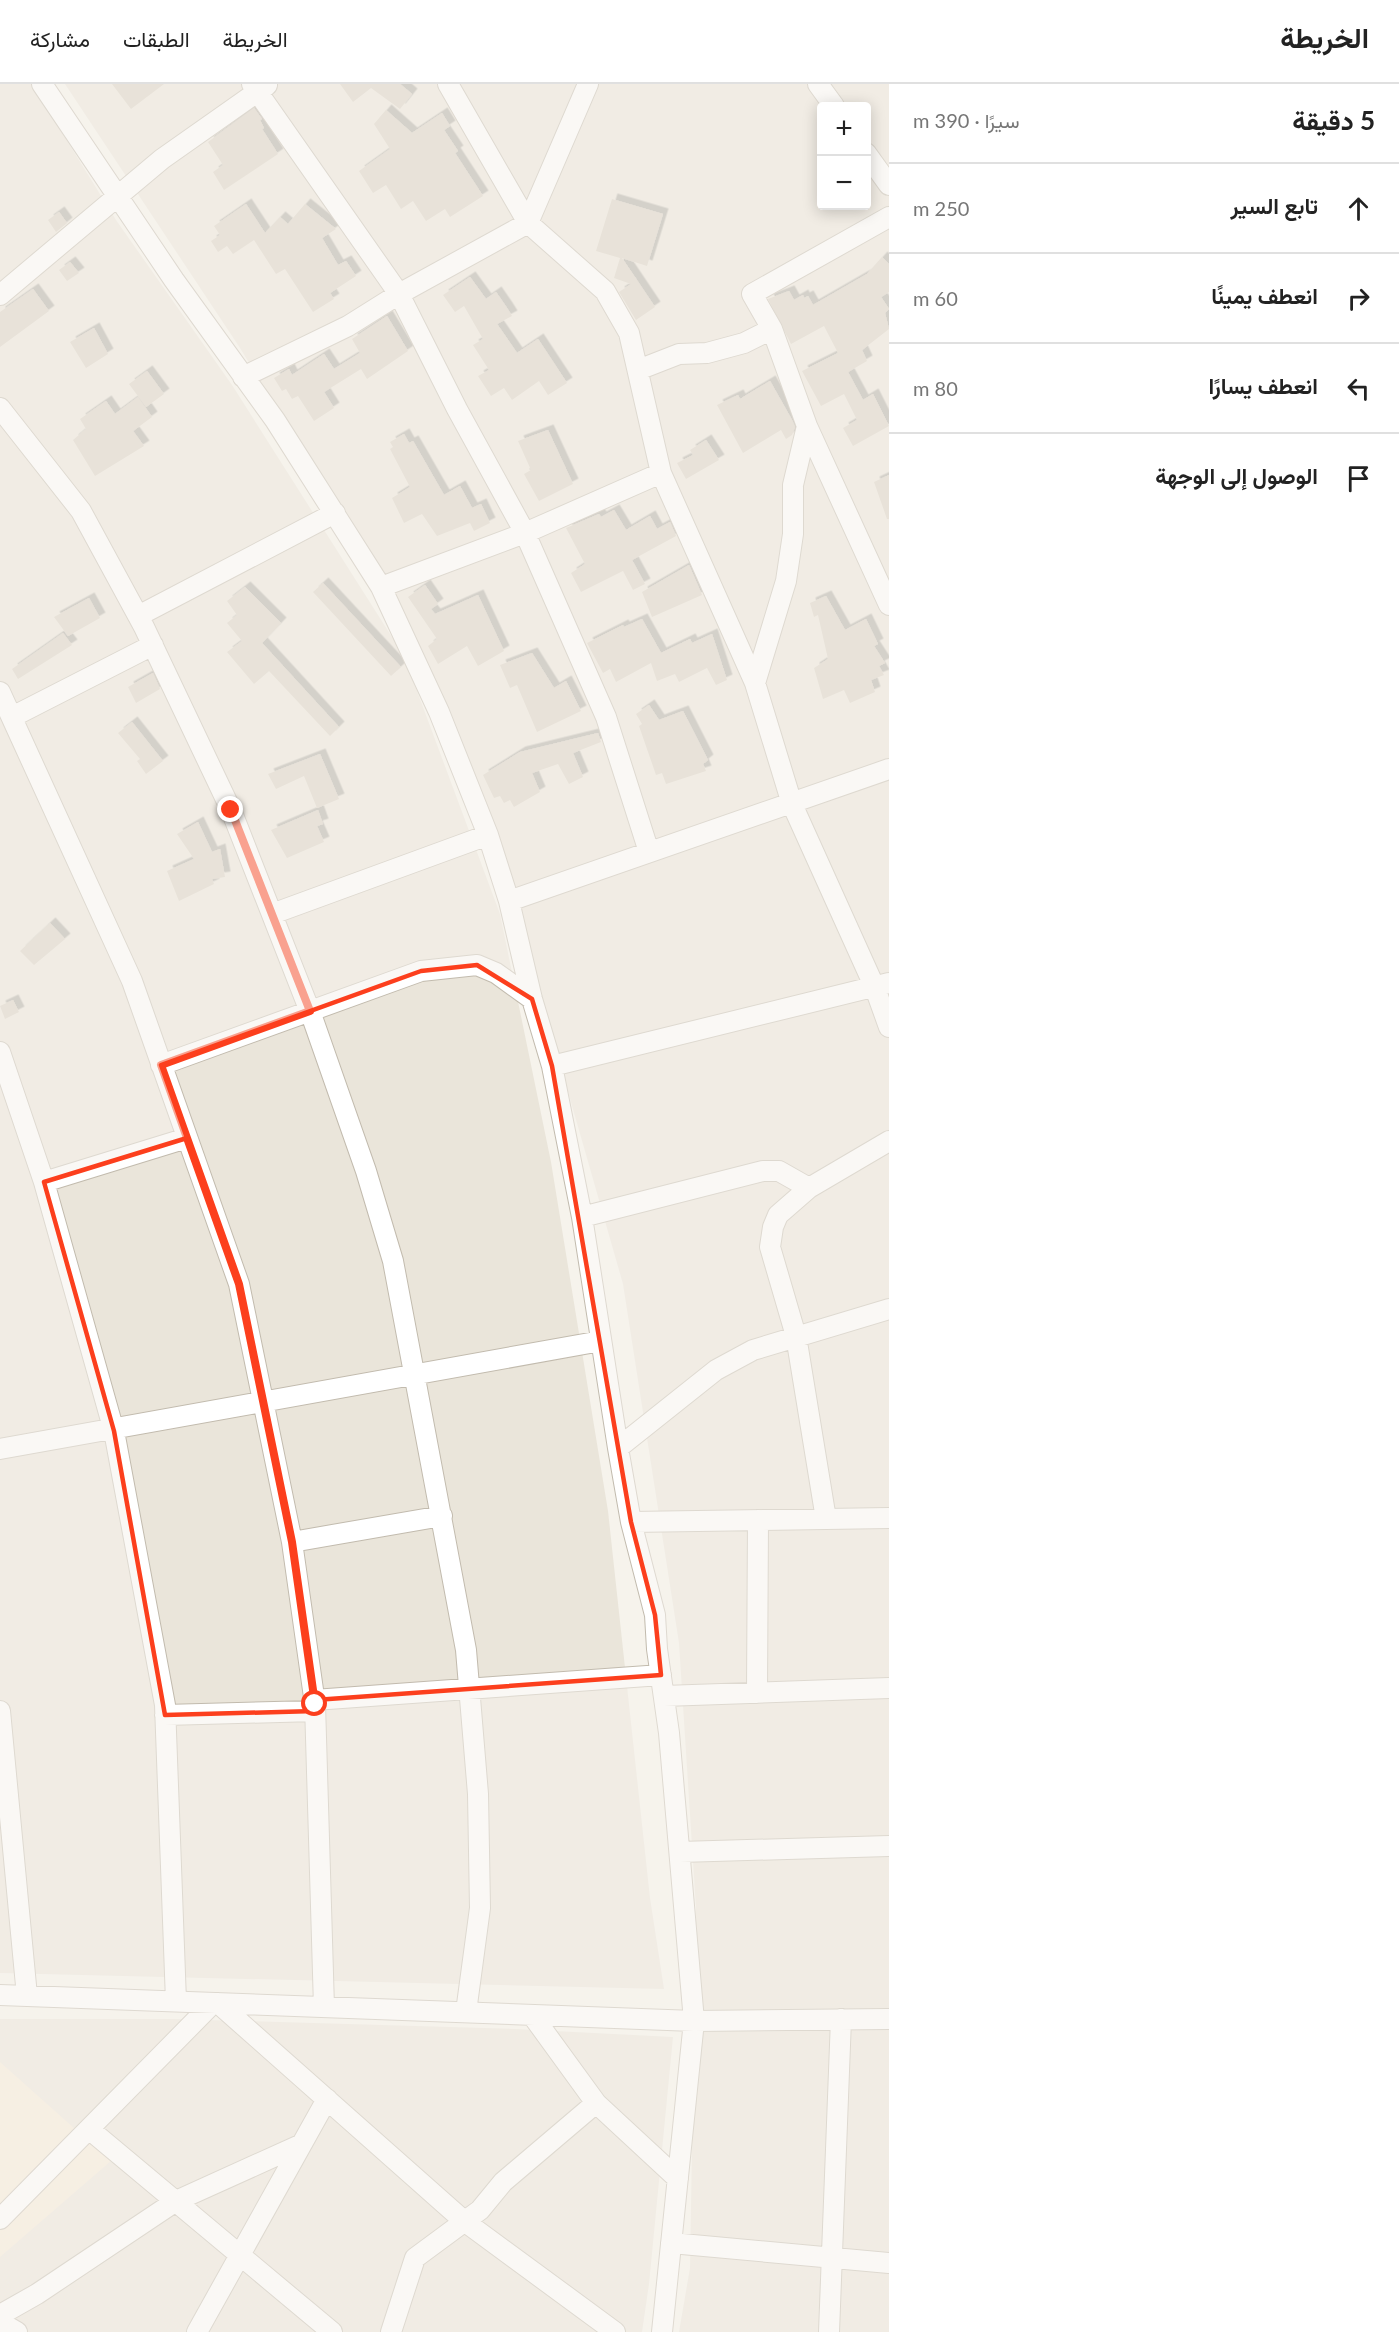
<!DOCTYPE html>
<html lang="ar">
<head>
<meta charset="utf-8">
<style>
  :root { --surface:#fff; --page:#f6f6f6; --text:#222; --muted:#767676; --line:#e0e0e0 }
  body { margin:0; font-family:Lato,Vazirmatn,sans-serif; background:var(--page); color:var(--text); direction:rtl }
  .controls { position:absolute; right:18px; top:18px; display:grid; overflow:hidden; border-radius:6px; box-shadow:0 3px 15px #0003 }
  .controls button { width:54px; height:54px; display:grid; place-items:center; padding:0; border:0; border-bottom:2px solid var(--line); background:var(--surface); color:var(--text); font:30px sans-serif }
  .stop { position:absolute; width:18px; height:18px; margin:-14px; border:4px solid #fc3f1d; border-radius:50%; background:#fff }
  .stop.end { background:#fc3f1d; border-color:#fff; box-shadow:0 2px 6px #0008 }
  .list { margin:0; padding:0; list-style:none }
  h2 { display:flex; justify-content:space-between; align-items:center; height:78px; margin:0; padding:0 24px; font-size:26px }
  h2 small { font-size:20px; font-weight:400; color:var(--muted) }
  .list li { display:grid; grid-template-columns:39px 1fr auto; gap:18px; align-items:center; box-sizing:border-box; height:90px; padding:0 24px; border-top:2px solid var(--line) }
  .list b { display:block; font-size:22px; white-space:nowrap }
  .list em { font-size:20px; font-style:normal; color:var(--muted) }
  .icon { flex:none; width:33px; height:33px; fill:none; stroke:currentColor; stroke-width:2; stroke-linecap:round; stroke-linejoin:round }
  .map { position:relative; flex:none; width:889px; height:2248px; overflow:hidden; direction:ltr }
  header { display:flex; align-items:center; gap:36px; box-sizing:border-box; height:84px; padding:0 30px; background:var(--surface); border-bottom:2px solid var(--line) }
  header strong { font-size:28px }
  nav { display:flex; gap:33px; margin-inline-start:auto; font-size:21px }
  main { display:flex }
  aside { flex:1; background:var(--surface) }
  .map>svg:first-child { display:block }
  .residential { fill:#eae5da; fill-rule:evenodd }
  .commercial { fill:#f7ead8 }
  .building { fill:#d8cfc1; filter:url(#shadow) }
  .lines { fill:none; stroke-linecap:round; stroke-linejoin:round }
  .minor-casing { stroke:#c2bbae; stroke-width:22 }
  .minor { stroke:#fff; stroke-width:20 }
  .route { stroke:#fc3f1d; stroke-width:8 }
  .marked { fill:none; stroke:#fc3f1d; stroke-width:4.5; stroke-linejoin:round }
</style>
</head>
<body>
<header>
<strong>الخريطة</strong>
<nav><a>الخريطة</a><a>الطبقات</a><a>مشاركة</a></nav>
</header>
<main>
<aside>
<h2>5 دقيقة<small>سيرًا · 390 m</small></h2>
<ul class="list">
<li><svg class="icon" aria-label="ahead" viewBox="0 0 24 24"><path d="M12 20V5M6 11l6-6 6 6"/></svg><div><b>تابع السير</b></div><em>250 m</em></li>
<li><svg class="icon" aria-label="right" viewBox="0 0 24 24"><path d="M7 20v-9h11M14 6l5 5-5 5"/></svg><div><b>انعطف يمينًا</b></div><em>60 m</em></li>
<li><svg class="icon" aria-label="left" viewBox="0 0 24 24"><path d="M17 20v-9H6M10 6l-5 5 5 5"/></svg><div><b>انعطف يسارًا</b></div><em>80 m</em></li>
<li><svg class="icon" aria-label="arrive" viewBox="0 0 24 24"><path d="M6 21V4h12l-3 4 3 4H6"/></svg><div><b>الوصول إلى الوجهة</b></div></li>
</ul>
</aside>
<div class="map">
<svg width="889" height="2248" viewBox="0 0 889 2248">
  <defs>
    <filter id="shadow"><feDropShadow dx="5.5" dy="-5.5" stdDeviation="0" flood-color="#0004"/></filter>
  </defs>
  <rect width="100%" height="100%" fill="#f6f3ec"/>
  <path class="residential" d="M 0,0 L 32,0 L 116,136 L 232,301 L 404,572 L 500,830 L 551,1078 L 608,1427 L 650,1814 L 664,1905 L 0,1889 Z
    M 65,0 L 889,0 L 889,2248 L 679,2248 L 690,2184 L 696,1824 L 679,1559 L 623,1200 L 492,742 L 390,509 L 240,264 ZM 822,22 L 866,22 L 866,122 L 822,122 Z
    M 0,1935 L 174,1935 L 515,1945 L 673,1953 L 649,2200 L 642,2248 L 0,2248 Z"/>
  <path class="commercial" d="M 0,1978 L 111,2077 L 0,2173 Z"/>
  <path class="building" d="M 112,0 L 164,0 L 131,25 Z
    M 340,0 L 400,0 L 412,10 L 400,25 L 371,4 L 353,18 Z
    M 254,24 L 262,35 L 260,36 L 264,44 L 262,45 L 278,70 L 224,106 L 213,88 L 223,81 L 208,58 Z
    M 386,26 L 412,49 L 442,29 L 450,42 L 444,46 L 458,67 L 455,69 L 483,112 L 450,133 L 445,125 L 426,137 L 413,117 L 401,125 L 386,101 L 373,109 L 359,87 L 390,65 L 374,40 Z
    M 612,115 L 663,130 L 647,182 L 622,174 L 655,223 L 636,236 L 619,208 L 631,200 L 614,194 L 620,174 L 596,167 Z
    M 246,120 L 265,149 L 280,133 L 288,140 L 305,120 L 336,145 L 322,154 L 338,181 L 346,177 L 356,192 L 330,209 L 334,215 L 313,228 L 285,185 L 276,190 L 254,156 L 233,170 L 227,162 L 218,168 L 211,157 L 220,151 L 214,142 Z
    M 59,128 L 67,139 L 56,148 L 48,136 Z
    M 882,173 L 889,180 L 889,208 L 881,213 L 889,225 L 885,229 L 889,245 L 862,266 L 867,277 L 848,288 L 863,316 L 873,310 L 889,342 L 853,362 L 843,344 L 857,336 L 844,310 L 821,322 L 802,287 L 838,269 L 824,242 L 791,260 L 768,215 L 789,207 L 794,216 L 803,211 L 804,214 L 808,212 L 813,221 L 867,190 Z
    M 70,178 L 79,189 L 67,197 L 59,186 Z
    M 470,193 L 486,215 L 496,208 L 507,224 L 512,232 L 497,240 L 517,269 L 538,255 L 567,299 L 548,311 L 539,297 L 512,316 L 504,304 L 491,312 L 478,292 L 489,286 L 473,261 L 483,255 L 464,222 L 455,228 L 443,211 Z
    M 33,205 L 49,227 L 0,263 L 0,228 Z
    M 387,232 L 408,267 L 367,295 L 361,285 L 324,308 L 334,324 L 314,337 L 298,312 L 292,315 L 286,305 L 282,307 L 274,294 L 289,285 L 292,291 L 324,270 L 334,285 L 360,269 L 352,255 Z
    M 94,244 L 108,270 L 86,284 L 70,258 Z
    M 147,287 L 164,310 L 146,323 L 129,300 Z
    M 770,297 L 792,336 L 795,343 L 792,351 L 786,355 L 781,346 L 743,369 L 717,321 L 738,311 L 740,315 Z
    M 138,313 L 152,333 L 133,347 L 144,362 L 95,392 L 73,356 L 86,345 L 80,335 L 106,317 L 115,330 Z
    M 548,346 L 573,400 L 539,417 L 524,390 L 531,386 L 518,357 Z
    M 404,350 L 409,359 L 413,357 L 444,411 L 460,402 L 472,424 L 481,420 L 490,439 L 474,447 L 470,439 L 437,452 L 422,430 L 404,439 L 392,414 L 410,403 L 390,365 L 393,363 L 390,358 Z
    M 706,356 L 719,376 L 686,395 L 677,379 L 693,371 L 690,366 Z
    M 889,391 L 889,435 L 887,435 L 874,398 Z
    M 614,426 L 626,446 L 650,432 L 657,445 L 670,438 L 676,452 L 632,476 L 645,500 L 633,506 L 623,487 L 581,508 L 571,489 L 585,480 L 566,444 L 599,430 L 601,433 Z
    M 689,481 L 702,511 L 652,533 L 642,508 Z
    M 323,499 L 401,583 L 391,592 L 313,508 Z
    M 425,501 L 438,520 L 431,525 L 435,530 L 478,511 L 504,567 L 478,582 L 467,562 L 438,580 L 428,562 L 437,555 L 408,513 Z
    M 245,503 L 281,539 L 262,559 L 339,643 L 330,652 L 269,587 L 254,600 L 227,568 L 242,557 L 227,539 L 237,531 L 227,517 Z
    M 826,512 L 845,546 L 866,535 L 878,560 L 874,562 L 885,579 L 879,582 L 884,591 L 871,596 L 875,608 L 850,619 L 844,606 L 823,615 L 814,584 L 828,575 L 818,531 L 814,533 L 810,519 Z
    M 89,514 L 100,534 L 68,552 L 54,533 Z
    M 642,535 L 661,569 L 690,555 L 692,559 L 712,550 L 727,596 L 716,601 L 707,584 L 679,598 L 675,590 L 657,597 L 651,579 L 616,598 L 610,585 L 603,589 L 587,559 L 623,541 L 624,543 Z
    M 63,549 L 72,561 L 18,595 L 12,585 Z
    M 532,569 L 554,604 L 566,597 L 581,627 L 537,648 L 517,601 L 510,604 L 500,581 Z
    M 153,589 L 160,605 L 136,619 L 128,603 Z
    M 649,621 L 659,636 L 683,627 L 708,676 L 703,680 L 706,687 L 666,700 L 662,689 L 656,691 L 639,642 L 642,640 L 636,630 Z
    M 132,638 L 163,677 L 146,690 L 137,677 L 140,675 L 118,649 Z
    M 598,649 L 601,658 L 573,669 L 583,693 L 569,700 L 558,680 L 532,689 L 540,708 L 514,723 L 510,716 L 504,719 L 500,712 L 494,714 L 483,691 L 520,668 Z
    M 320,670 L 339,715 L 317,724 L 304,692 L 276,705 L 268,690 Z
    M 318,726 L 323,740 L 317,742 L 324,758 L 287,774 L 271,746 Z
    M 198,738 L 212,768 L 220,765 L 225,793 L 212,795 L 214,800 L 179,817 L 167,787 L 194,775 L 177,750 Z
    M 50,839 L 65,855 L 34,881 L 20,867 Z
    M 13,916 L 19,928 L 5,935 L 0,922 Z"/>
  <g class="lines">
    <defs>
      <path id="minor" d="M 42,0 L 174,196 L 275,336 L 381,503 L 439,628 L 488,751 L 509,817 L 532,915 L 552,982 L 582,1133 L 618,1364 L 631,1438 L 655,1531 L 657,1565 L 669,1649 L 694,1937 L 662,2248
        M 252,0 L 399,210 L 457,325 L 525,449 L 606,633 L 649,768
        M 448,0 L 528,139 L 605,207 L 629,249 L 661,389 L 755,599 L 792,720 L 875,904 L 889,943
        M 818,0 L 834,22
        M 866,69 L 889,101
        M 889,133 L 752,210 L 772,245 L 807,342 L 889,521
        M 0,211 L 162,75 L 267,1
        M 638,286 L 679,270 L 707,269 L 744,259 L 772,245
        M 243,293 L 348,242 L 399,210 L 528,139 L 588,0
        M 0,324 L 81,427 L 144,543 L 231,726 L 311,930 L 366,1087 L 393,1177 L 466,1566 L 478,1710 L 480,1824 L 466,1928
        M 381,503 L 525,449 L 661,389
        M 138,532 L 335,429
        M 755,599 L 786,497 L 793,450 L 793,401 L 807,342
        M 0,608 L 132,897 L 239,1200 L 292,1458 L 315,1620 L 324,1923
        M 12,633 L 153,561
        M 509,817 L 889,685
        M 272,830 L 488,751
        M 0,968 L 44,1098 L 114,1347 L 165,1621 L 176,1917
        M 161,981 L 421,887 L 477,881 L 496,889 L 532,915
        M 552,982 L 889,899
        M 44,1098 L 187,1054
        M 582,1133 L 763,1087 L 779,1087 L 809,1104
        M 618,1364 L 716,1286 L 753,1266 L 889,1225
        M 0,1365 L 601,1257
        M 826,1435 L 796,1252 L 770,1163 L 773,1143 L 778,1131 L 809,1104 L 889,1057
        M 631,1438 L 889,1434
        M 292,1458 L 442,1432
        M 757,1609 L 758,1436
        M 664,1612 L 889,1604
        M 314,1616 L 661,1591
        M 0,1627 L 27,1912
        M 165,1631 L 315,1627
        M 680,1768 L 889,1762
        M 0,1911 L 694,1937 L 889,1935
        M 218,1919 L 464,2137 L 615,2248
        M 532,1931 L 596,2019 L 678,2095
        M 89,2045 L 332,2248
        M 0,2135 L 213,1919
        M 671,2159 L 889,2179
        M 0,2231 L 37,2210 L 176,2117 L 302,2060
        M 0,2238 L 17,2248
        M 197,2248 L 327,2015
        M 391,2248 L 415,2174 L 480,2126 L 503,2098 L 596,2019
        M 829,2248 L 841,1935"/>
    </defs>
    <use href="#minor" class="minor-casing"/>
    <use href="#minor" class="minor"/>
  </g>
  <g class="lines">
    <path class="route" d="M 231,726 L 310,927 L 161,981 L 239,1200 L 292,1458 L 315,1620"/>
  </g>
  <path d="M0 0H889V2248H0ZM 477,881 L 532,915 L 552,982 L 631,1438 L 655,1531 L 661,1591 L 315,1616 L 315,1627 L 165,1631 L 114,1347 L 44,1098 L 187,1054 L 161,981 L 421,887 Z" fill="#f6f3ec" fill-opacity=".55" fill-rule="evenodd"/>
  <path class="marked" d="M 477,881 L 532,915 L 552,982 L 631,1438 L 655,1531 L 661,1591 L 315,1616 L 315,1627 L 165,1631 L 114,1347 L 44,1098 L 187,1054 L 161,981 L 421,887 Z"/>
</svg>
<div class="controls">
<button>+</button>
<button>−</button>
</div>
<div class="stop" style="left:315px;top:1620px"></div>
<div class="stop end" style="left:231px;top:726px"></div>
</div>
</main>
</body>
</html>
